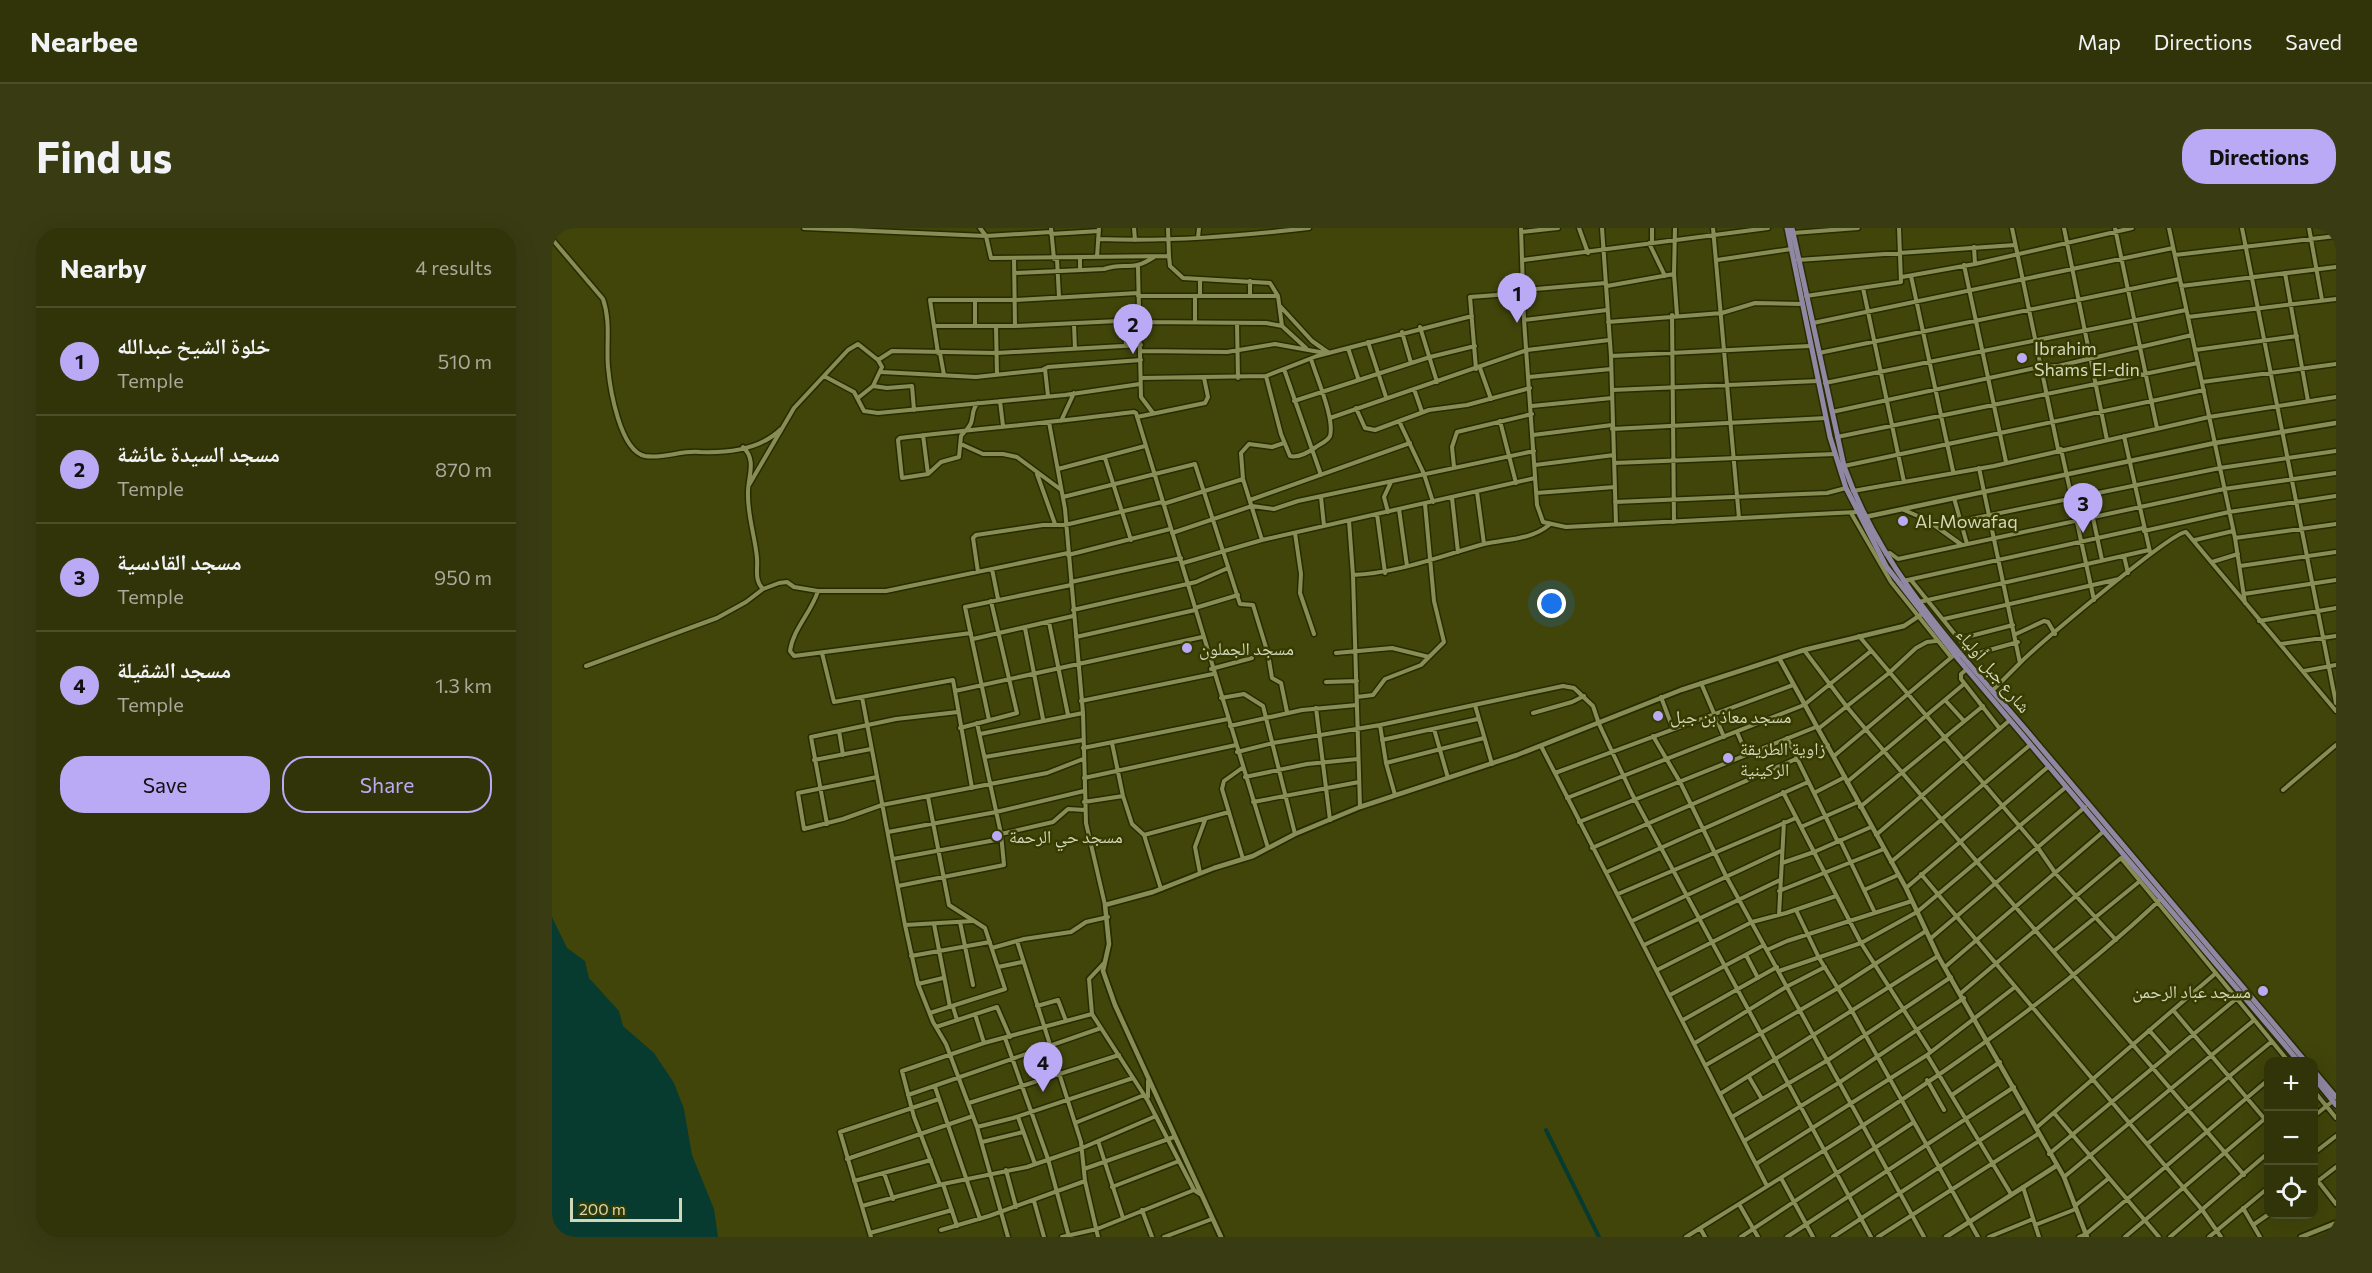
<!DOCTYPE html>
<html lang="en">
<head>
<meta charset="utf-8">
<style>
  :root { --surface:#313408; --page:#393c12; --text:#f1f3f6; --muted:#a8aa9c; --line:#4c4f29; --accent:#baaaf6 }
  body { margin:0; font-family:Commissioner,"Noto Naskh Arabic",sans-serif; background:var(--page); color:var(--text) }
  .controls { position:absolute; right:18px; bottom:18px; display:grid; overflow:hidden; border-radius:12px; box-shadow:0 6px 24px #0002 }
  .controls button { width:54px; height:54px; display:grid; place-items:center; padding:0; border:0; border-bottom:2px solid var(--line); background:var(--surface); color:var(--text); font:30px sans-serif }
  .scale { position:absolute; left:18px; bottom:15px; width:112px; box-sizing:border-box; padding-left:6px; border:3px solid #d3d7ba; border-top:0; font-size:16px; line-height:21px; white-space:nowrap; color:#d3d7ba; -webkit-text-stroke:4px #373b00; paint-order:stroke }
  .you { position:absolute; left:1000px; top:376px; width:21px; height:21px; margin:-15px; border:4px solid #fff; border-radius:50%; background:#1a73e8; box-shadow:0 0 0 9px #1a73e833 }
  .badge { display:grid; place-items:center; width:39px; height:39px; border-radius:50%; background:var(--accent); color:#111; font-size:20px; font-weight:700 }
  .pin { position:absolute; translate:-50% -50px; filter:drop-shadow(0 2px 3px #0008) }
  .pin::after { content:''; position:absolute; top:32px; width:21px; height:18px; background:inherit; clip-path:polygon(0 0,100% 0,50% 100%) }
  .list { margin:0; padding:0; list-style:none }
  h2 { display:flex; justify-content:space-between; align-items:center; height:78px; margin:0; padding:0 24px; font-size:26px }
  h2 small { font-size:20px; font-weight:400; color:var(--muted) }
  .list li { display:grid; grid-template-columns:39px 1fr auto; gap:18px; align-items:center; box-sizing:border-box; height:108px; padding:0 24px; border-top:2px solid var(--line) }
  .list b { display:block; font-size:22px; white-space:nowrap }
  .list p { margin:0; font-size:20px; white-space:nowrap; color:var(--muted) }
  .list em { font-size:20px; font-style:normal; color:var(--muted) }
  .actions { display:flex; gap:12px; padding:18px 24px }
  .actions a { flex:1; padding:14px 0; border:2px solid var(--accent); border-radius:24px; text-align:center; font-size:21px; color:var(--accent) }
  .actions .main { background:var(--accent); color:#111 }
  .icon { flex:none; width:33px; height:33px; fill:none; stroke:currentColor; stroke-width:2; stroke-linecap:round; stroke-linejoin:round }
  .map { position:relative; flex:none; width:1784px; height:1009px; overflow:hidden; border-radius:24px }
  header { display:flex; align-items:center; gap:36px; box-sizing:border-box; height:84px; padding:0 30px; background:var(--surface); border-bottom:2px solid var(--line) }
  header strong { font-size:28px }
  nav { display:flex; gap:33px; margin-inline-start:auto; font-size:21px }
  .intro { display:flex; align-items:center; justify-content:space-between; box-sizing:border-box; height:144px; padding:0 36px }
  h1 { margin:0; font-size:42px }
  .button { padding:15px 27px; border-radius:24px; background:var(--accent); color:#111; font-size:21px; font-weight:700 }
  main { display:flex; gap:36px; padding:0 36px }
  aside { flex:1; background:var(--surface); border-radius:24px; box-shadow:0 6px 24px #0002 }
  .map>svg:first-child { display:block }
  .water { fill:#083b2f }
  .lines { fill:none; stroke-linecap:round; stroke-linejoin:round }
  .canal { stroke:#083b2f; stroke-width:4 }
  .minor-casing { stroke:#282b00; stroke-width:7 }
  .tertiary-casing { stroke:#282b00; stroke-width:8 }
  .primary-casing { stroke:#282b00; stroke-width:8 }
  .minor { stroke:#888d55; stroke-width:4 }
  .tertiary { stroke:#888d55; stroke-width:4.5 }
  .primary { stroke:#9087a2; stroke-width:5 }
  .poi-dot { fill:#baaaf6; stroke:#373b00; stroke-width:2 }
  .labels { text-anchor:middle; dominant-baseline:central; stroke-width:5; stroke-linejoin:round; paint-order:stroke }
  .poi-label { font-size:18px; fill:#d3d7ba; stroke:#373b00; text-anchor:start }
  .street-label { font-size:18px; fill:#d3d7ba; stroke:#373b00 }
</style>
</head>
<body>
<header>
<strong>Nearbee</strong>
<nav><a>Map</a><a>Directions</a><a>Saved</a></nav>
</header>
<div class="intro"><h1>Find us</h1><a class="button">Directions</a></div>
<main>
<aside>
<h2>Nearby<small>4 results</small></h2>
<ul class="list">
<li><span class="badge">1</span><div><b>خلوة الشيخ عبدالله</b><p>Temple</p></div><em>510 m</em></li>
<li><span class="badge">2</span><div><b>مسجد السيدة عائشة</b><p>Temple</p></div><em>870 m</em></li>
<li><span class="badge">3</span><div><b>مسجد القادسية</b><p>Temple</p></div><em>950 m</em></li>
<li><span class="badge">4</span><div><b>مسجد الشقيلة</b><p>Temple</p></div><em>1.3 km</em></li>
</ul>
<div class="actions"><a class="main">Save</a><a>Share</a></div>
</aside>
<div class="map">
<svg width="1784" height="1009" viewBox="0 0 1784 1009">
  <rect width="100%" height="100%" fill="#41450a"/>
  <path class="water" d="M 0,689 L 15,720 L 33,733 L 37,750 L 67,783 L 71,798 L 102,825 L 122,855 L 132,881 L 140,927 L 162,981 L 166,1009 L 0,1009 Z"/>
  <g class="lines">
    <path class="canal" d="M 994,902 L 1047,1009"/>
    <defs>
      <path id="minor" d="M 252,0 L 434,8 L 439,30 L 617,28 L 616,0
        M 428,0 L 434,8 L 499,4
        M 499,0 L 502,31
        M 582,0 L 583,12
        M 969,0 L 972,92 L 985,277 L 991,294 L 1014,299 L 1305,284
        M 1027,0 L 1036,25
        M 1050,0 L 1059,128 L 1064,296
        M 1100,0 L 1100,14
        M 1123,0 L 1122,46 L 1125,87
        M 1161,0 L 1187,290
        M 1460,0 L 1506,221
        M 1512,0 L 1555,212
        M 1563,0 L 1605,200
        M 1617,0 L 1683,310 L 1693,375
        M 1690,0 L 1784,475
        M 1757,0 L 1770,72
        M 969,4 L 1006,0
        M 1241,5 L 1306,0
        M 499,6 L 547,3
        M 646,10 L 647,0
        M 0,11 L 51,71 C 59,94 54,116 56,139 C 58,161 68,223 93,228 C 111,231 130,222 148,224 C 175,225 209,221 229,201
        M 546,11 C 617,14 687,8 757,0
        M 1097,15 L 1113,48
        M 1422,19 L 1423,36
        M 1623,27 L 1784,8
        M 617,28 L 618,38 L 631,50 L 718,55 L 726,68 L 730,98 L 754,120
        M 545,29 L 547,0
        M 462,31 L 463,98
        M 505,31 L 507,69
        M 971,32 L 1216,0
        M 1165,32 L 1239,21
        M 1246,32 L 1463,17
        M 1412,37 L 1454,234
        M 586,39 L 589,169 L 601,185
        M 528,42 L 528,30
        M 462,45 L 552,41 C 575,33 578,45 602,29
        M 1733,45 L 1756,173
        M 1359,48 L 1401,243
        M 1350,49 L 1423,36 L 1580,0
        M 698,53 L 698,67
        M 1055,58 L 1122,46
        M 1629,58 L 1784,39
        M 1311,60 L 1352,254
        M 971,62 L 1054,55
        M 586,68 L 726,68
        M 643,68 L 643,94
        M 648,68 L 648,51
        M 1254,68 L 1349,54 L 1347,0
        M 423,72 L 423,97
        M 728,78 L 760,113 L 777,125
        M 1120,87 L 1122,294
        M 1636,89 L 1784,71
        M 972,92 L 1055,82
        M 573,93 L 574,118
        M 587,94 L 714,95 L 730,98
        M 1056,94 L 1170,85 L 1203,75 L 1250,76
        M 685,95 L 686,150
        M 1261,95 L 1621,20
        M 522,96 L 523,121
        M 382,98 L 463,98 L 587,92
        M 444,98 L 445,147
        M 868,99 L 885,154
        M 850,104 L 859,135
        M 816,114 L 834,169
        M 796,120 L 806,150
        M 1643,122 L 1745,108
        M 589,123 L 675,124 L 723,116 L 773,125
        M 386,125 L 378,72 L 463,72 L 586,65
        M 388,125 L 392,147
        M 1267,125 L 1627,51
        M 1059,128 L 1258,118
        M 326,132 L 340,123 L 445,125 L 589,117
        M 928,140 L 939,171
        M 493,141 L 496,168
        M 732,141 L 769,247
        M 924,141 L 918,69 L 971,65
        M 329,144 L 424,149 L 490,142 L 496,139 L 589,132
        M 272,148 L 302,164 L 312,183 L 326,185 L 513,167 L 588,156
        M 714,148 L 729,206 L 738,228 C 746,230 757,224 764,219 C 768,216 776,213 778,208 C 783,191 764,148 759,131
        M 977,149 L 1059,141
        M 589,150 L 714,148 L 765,128 L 920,88
        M 1650,154 L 1784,136
        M 1273,155 L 1634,82
        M 321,158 L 335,160 L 360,158 L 362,182
        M 862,161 L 870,184
        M 1060,162 L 1266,153
        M 448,173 L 451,198
        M 742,173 L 878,129 L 923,118
        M 426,175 C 419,182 422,187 419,195 C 417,200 412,204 409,208 L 407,229 L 389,234 L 376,246 L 350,250 L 346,212 L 348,210 C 426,201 504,194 582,184 L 584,185 L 716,620
        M 980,178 L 1060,170
        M 804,180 L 813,200 L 823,202 L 877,182 L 915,177 L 978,160
        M 1280,184 L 1488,139 L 1506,138 L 1640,107
        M 585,189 L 653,175 L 656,169 L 652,150
        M 778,190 L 975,122 L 1057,112
        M 509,193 L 522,165
        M 847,193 L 872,246 L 881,274
        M 948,193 L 964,255
        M 497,194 L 513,281 L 531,485 L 534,595 L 553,677
        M 1060,201 L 1274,190
        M 371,207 L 376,246
        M 981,207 L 1060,197
        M 1572,208 L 1598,324
        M 1285,209 L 1646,135
        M 409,216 L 431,226 L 451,226 L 465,229 L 508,261
        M 191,219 C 205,232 196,248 196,264 C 195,286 203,308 205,330 C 206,341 202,352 211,361
        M 1509,221 L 1542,372
        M 553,230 L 579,312
        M 1062,235 L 1283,226
        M 983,237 L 1062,227
        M 1292,238 L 1652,162
        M 902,239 L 900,219 L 905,204 L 980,186
        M 1427,240 L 1468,435 L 1440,463
        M 506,241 L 593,218
        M 485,246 L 503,296
        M 197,257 L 242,180 L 296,122 L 306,116 L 326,132 L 330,139 L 321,158 L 306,170
        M 1301,263 L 1442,238 L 1657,189 L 1784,169
        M 925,264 L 932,316
        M 984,265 L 1063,259
        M 511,269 L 643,236 L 688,376 L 701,377 L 716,426 L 720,450 L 729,455 L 735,484
        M 769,269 L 772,298
        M 900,270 L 906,324
        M 1402,270 L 1415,316
        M 698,272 L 858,215
        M 1063,274 L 1275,265 L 1294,260
        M 611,276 L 691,251
        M 847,281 L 855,338
        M 1352,282 L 1375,292 L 1410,317
        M 836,284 L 832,269 L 839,254
        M 1299,285 L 1339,354 L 1399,429
        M 825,286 L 833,345
        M 1541,290 L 1550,332
        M 797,293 L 801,347 L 808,579
        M 1409,293 L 1668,240 L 1784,223
        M 1592,303 L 1677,284 L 1784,268
        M 620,305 L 700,278 L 722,281 L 746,273 L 982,223
        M 743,305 L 749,346 L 748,365 L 762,406
        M 1683,310 L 1784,296
        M 710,312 L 691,251 L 689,225 L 697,216 L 720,219 L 732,215
        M 1643,312 L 1681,303
        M 1334,326 L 1338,325 L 1346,331 L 1672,261 L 1784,245
        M 516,327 L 618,301
        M 1572,328 L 1576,345
        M 1660,334 L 1686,326
        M 631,335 L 710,312 L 983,250
        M 1688,338 L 1784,324
        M 440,341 L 446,371
        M 426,344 L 421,310 L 424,307 L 491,297 L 513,297 L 610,274
        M 801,347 C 846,345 888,328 932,316 C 954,311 979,312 997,297
        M 1359,352 L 1418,425 L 1423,426 L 1466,414
        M 1351,353 L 1591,300
        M 519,354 L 629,330
        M 266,363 C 259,385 241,401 238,423 L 242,428 L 419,405
        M 1692,366 L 1784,352
        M 1367,374 L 1597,322
        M 643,380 L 686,367
        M 521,382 L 644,354 L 676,340
        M 1392,391 L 1567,351
        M 1707,393 L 1784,380
        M 497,394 L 516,487
        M 473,400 L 491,491
        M 1464,406 L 1492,393 L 1496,394 L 1503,406
        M 1307,408 L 1486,620 L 1504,646 L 1564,712
        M 524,409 L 643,382
        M 421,411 L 521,388
        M 1407,411 L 1461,397
        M 1729,416 L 1784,408
        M 1252,422 L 1295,479 L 1426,635 L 1692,947
        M 270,425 L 282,474 L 401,452 L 420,560
        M 784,425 L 840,420 L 877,429
        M 1468,435 C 1486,417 1619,304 1634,304 L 1784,483
        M 34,438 L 165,390 L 194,374 L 211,361 L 227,355 L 235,354 L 242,359 L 266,363 L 334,363 L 516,325
        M 659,441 L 700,430
        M 1415,441 L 1409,446 L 1409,451 L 1448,501
        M 1752,443 L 1784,437
        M 774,454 L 805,453
        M 1149,455 L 1172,509
        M 403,463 L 650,409
        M 310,469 L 353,697 L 366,756 L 381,794 L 394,816 L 425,899 L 456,1009
        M 805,469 L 821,467 L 833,451 L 869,437 L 892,414 L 882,373 L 873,276
        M 1109,469 L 1121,501
        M 669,470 L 692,466 L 711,478 L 743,606
        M 1393,472 L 1412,493
        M 529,473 L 661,446
        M 923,477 L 940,536
        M 764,480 L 778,592
        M 981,485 L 1020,474 L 1032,468
        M 437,492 L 413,379 L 519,357
        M 828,497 L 834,535 L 843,567
        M 678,498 L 750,482 L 805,477
        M 408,500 L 465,485 L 439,373
        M 882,501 L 896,550
        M 1266,501 L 1337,445 L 1364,420 L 1375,414 L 1384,413
        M 287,503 L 291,527
        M 1185,504 L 1195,527
        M 428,506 L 531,485
        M 1101,508 L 1128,554 L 1174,648 L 1372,1009
        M 1235,510 L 1286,614
        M 830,512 L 926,491
        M 560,515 L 571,568 L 580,596 L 592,607 L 609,661
        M 989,518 L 1215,958
        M 531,520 L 676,491
        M 685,524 L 721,515 L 828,497 L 1011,458 L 1022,460 L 1041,478 L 1047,496 L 1080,566 L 1319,1009
        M 1282,528 L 1401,428
        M 433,529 L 531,512
        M 262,532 L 319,521
        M 834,535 L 932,510
        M 690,540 L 672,553 L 670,561 L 691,631
        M 1003,545 L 1241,457
        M 325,549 L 246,565 L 252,601 L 291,591 L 330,577 L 495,545 L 531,531
        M 693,549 L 755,536 L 806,531
        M 532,550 L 684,517
        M 1295,554 L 1412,456
        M 1731,562 L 1784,517
        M 1231,564 L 1309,715 L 1378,823
        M 1262,565 L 1293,549
        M 376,569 L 397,677 L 433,700 L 453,761 L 378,785
        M 1015,570 L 1252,477 L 1319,423
        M 532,574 L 571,568
        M 701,574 L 807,554
        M 1308,579 L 1431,478
        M 1027,594 L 1264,499
        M 275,596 L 259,509 L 344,491 L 406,484
        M 1249,599 L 1306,574
        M 336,604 L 444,584 L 532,563
        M 449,606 L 501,594 L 516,581 L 533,582
        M 592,607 L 677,584
        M 1324,607 L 1458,492
        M 1288,612 L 1323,685
        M 1040,620 L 1276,517
        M 1569,630 L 1737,834
        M 341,631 L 449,611
        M 1339,634 L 1478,517
        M 1230,635 L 1262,624 L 1319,599
        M 1055,644 L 1256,554
        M 648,645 L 643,619 L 653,592
        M 1369,646 L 1651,983 L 1669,1009
        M 346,658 L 452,637 L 449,606 L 425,495
        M 1354,660 L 1497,538
        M 1312,662 L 1346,647
        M 1227,663 L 1332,621
        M 1066,666 L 1244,590
        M 1244,682 L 1267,730 L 1300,783 L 1426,1009
        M 1227,687 L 1232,594
        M 1080,693 L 1229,623
        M 408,694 L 421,757
        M 382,696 L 398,779
        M 353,697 L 421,693
        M 1378,711 L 1533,579
        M 465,713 L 529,914 L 533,953 L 546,1009
        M 1092,717 L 1228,652
        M 440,720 L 472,711 L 519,704 L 534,694 L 556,689
        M 1215,722 L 1235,713 L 1360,673
        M 1502,723 L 1588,653
        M 1194,727 L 1206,750
        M 359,728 L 438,714
        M 552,735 L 537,751 L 540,786 L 596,873 L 642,962 L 648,966
        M 446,739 L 470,734
        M 1393,739 L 1552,603
        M 1105,742 L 1200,694 L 1234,685 L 1284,668
        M 1227,743 L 1309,715 L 1365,684 L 1514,559
        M 366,756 L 391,750
        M 1409,765 L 1569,630
        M 1118,767 L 1212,717
        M 485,778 L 506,772 L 514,793
        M 401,779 L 405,792
        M 1621,782 L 1716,895
        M 423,786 L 432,815
        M 1131,792 L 1225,739
        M 384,799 L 445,779 L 458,809
        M 1597,802 L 1617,825
        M 453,810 L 496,931 L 517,1009
        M 1143,815 L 1234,759 L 1273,739
        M 1375,827 L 1459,966
        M 1154,837 L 1286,760 L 1374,703
        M 1197,849 L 1210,871
        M 1375,852 L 1392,882
        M 596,853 L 596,869
        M 383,859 L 428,991
        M 1762,863 L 1784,890
        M 1168,866 L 1386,728
        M 356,867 L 549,800
        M 1400,867 L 1448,834
        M 417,875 L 567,827
        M 1502,885 L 1607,1009
        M 1762,888 L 1781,873
        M 466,889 L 483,936
        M 1180,889 L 1276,832 L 1399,749
        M 523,895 L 592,867
        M 425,899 L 461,890 L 581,850
        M 1484,900 L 1664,745
        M 546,913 L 571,990
        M 1192,913 L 1288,854 L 1412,770
        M 430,914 L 471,904
        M 1595,916 L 1719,814
        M 1762,925 L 1784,908
        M 1497,926 L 1684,771
        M 295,931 L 421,888
        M 1204,936 L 1375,827 L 1463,759
        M 532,941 L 622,909
        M 454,942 L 464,979
        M 332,945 L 341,971
        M 1762,948 L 1784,976
        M 1512,949 L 1701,793
        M 1229,950 L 1261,1009
        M 302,953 L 379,932
        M 391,956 L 405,998
        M 1762,956 L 1784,939
        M 388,957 L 362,889 L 350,843 L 432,815 L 540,786
        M 560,959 L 627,933
        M 1471,959 L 1487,1009
        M 482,973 L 492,1009
        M 1187,976 L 1206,1009
        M 1524,977 L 1557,950
        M 310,978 L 391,956 L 475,939 L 530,920 L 604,888
        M 1691,980 L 1708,1009
        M 590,982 L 600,1009
        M 1483,997 L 1524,981
        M 1701,997 L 1717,986
        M 1148,1000 L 1153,1009
        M 389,1002 L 437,988 L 533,953
        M 318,1005 L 400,982
        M 319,1009 L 288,904 L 387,871
        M 510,1009 L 545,1001 L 642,962
        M 612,1009 L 660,991
        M 1134,1009 C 1299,906 1467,804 1609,671
        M 1189,1009 L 1362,894
        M 1235,1009 L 1462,859
        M 1281,1009 L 1474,882
        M 1326,1009 L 1486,906
        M 1437,1009 L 1481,991
        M 1527,1009 L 1534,1006 L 1716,852
        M 1573,1009 L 1716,888
        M 1618,1009 L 1716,925
        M 1657,1009 L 1716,960"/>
      <path id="tertiary" d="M 1313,289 L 1663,215 L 1784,195
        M 1227,430 L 1354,660 L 1386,728 L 1512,949 L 1535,1009
        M 669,1009 L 563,777 L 551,743 L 557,716 L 553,677 L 601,664 L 662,640 L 701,628 L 743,606 L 808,579 L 965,527 L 1129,462 L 1252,422 L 1352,398 L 1370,386
        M 1394,1009 L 1504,938
        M 1749,1009 L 1784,995"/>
      <path id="primary" d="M 1235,0 L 1278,209 L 1294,260 L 1334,338 L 1407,432 L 1747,834
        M 1240,0 L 1292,238 C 1331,348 1410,426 1485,515 C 1574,621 1664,727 1754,834
        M 1762,843 L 1784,869
        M 1762,850 L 1784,877"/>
    </defs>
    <use href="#minor" class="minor-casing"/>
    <use href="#tertiary" class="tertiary-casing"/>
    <use href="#primary" class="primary-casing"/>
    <use href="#minor" class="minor"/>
    <use href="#tertiary" class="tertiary"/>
    <use href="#primary" class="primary"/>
  </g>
  <g class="poi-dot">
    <circle cx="1470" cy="130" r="6"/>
    <circle cx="1351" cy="293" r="6"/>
    <circle cx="635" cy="420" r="6"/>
    <circle cx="1106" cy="488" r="6"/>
    <circle cx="1176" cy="530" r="6"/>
    <circle cx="445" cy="608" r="6"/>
    <circle cx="1711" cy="763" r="6"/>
  </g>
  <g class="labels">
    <g class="poi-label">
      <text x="1482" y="120">Ibrahim<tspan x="1482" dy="21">Shams El-din</tspan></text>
      <text x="1363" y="293">Al-Mowafaq</text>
      <text x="647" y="420">مسجد الجملون</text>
      <text x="1118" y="488">مسجد معاذ بن جبل</text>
      <text x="1188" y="520">زاوية الطريقة<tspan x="1188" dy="21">الركينية</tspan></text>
      <text x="457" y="608">مسجد حي الرحمة</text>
      <text x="1699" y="763" text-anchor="end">مسجد عباد الرحمن</text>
    </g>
    <g class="street-label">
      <text transform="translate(1442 442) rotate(50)">شارع جبل أولياء</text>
    </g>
  </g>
</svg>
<div class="controls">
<button>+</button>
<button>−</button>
<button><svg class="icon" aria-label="locate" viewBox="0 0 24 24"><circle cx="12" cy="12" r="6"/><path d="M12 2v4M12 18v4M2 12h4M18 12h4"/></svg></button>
</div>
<div class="scale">200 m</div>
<div class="you"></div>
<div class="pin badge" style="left:965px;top:95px">1</div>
<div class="pin badge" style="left:581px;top:126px">2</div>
<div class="pin badge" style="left:1531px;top:305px">3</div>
<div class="pin badge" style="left:491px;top:864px">4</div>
</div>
</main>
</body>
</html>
